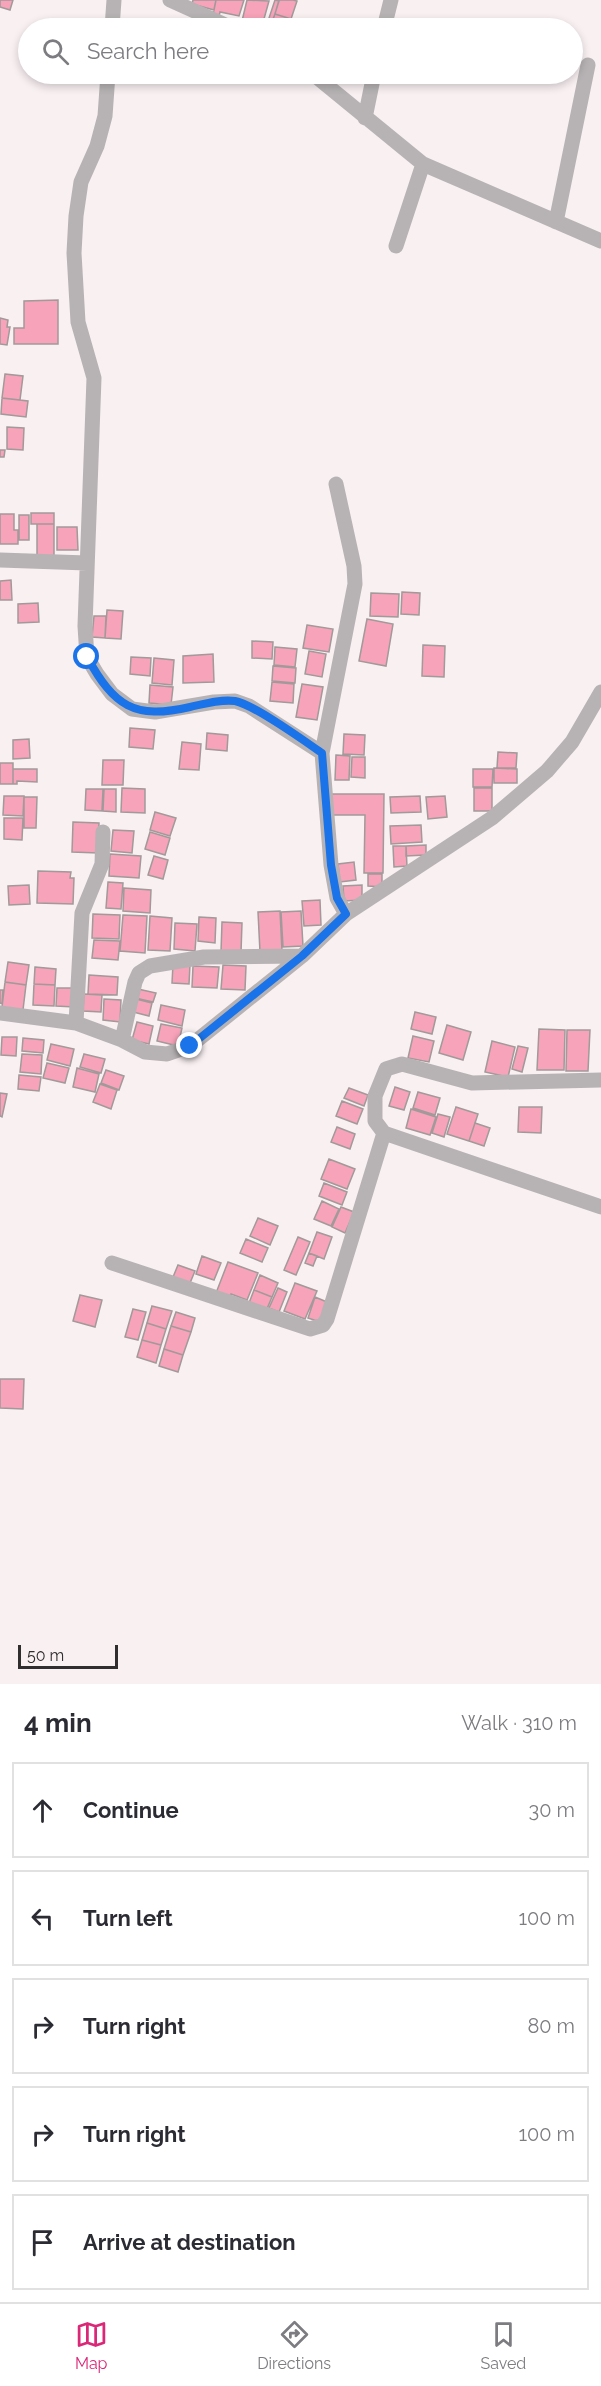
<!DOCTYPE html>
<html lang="en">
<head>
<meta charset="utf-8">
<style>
  :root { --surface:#fff; --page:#f7f7f7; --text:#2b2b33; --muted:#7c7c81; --line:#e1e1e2; --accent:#db2777 }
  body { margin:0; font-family:Raleway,sans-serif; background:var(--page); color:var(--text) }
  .scale { position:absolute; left:18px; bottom:15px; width:100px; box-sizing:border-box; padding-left:6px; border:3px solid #302d2e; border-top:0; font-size:16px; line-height:21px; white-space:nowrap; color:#302d2e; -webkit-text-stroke:4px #f9f0f2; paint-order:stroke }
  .stop { position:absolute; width:18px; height:18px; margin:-14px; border:4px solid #1a73e8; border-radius:50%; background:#fff }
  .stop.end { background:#1a73e8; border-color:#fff; box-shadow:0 2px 6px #0008 }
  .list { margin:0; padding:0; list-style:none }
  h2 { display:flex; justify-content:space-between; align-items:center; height:78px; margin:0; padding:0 24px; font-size:26px }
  h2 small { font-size:20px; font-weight:400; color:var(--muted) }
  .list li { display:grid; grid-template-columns:39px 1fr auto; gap:18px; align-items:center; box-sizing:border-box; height:96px; margin:0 12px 12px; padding:0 12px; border:2px solid var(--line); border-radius:0px }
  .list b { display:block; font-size:22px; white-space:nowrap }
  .list em { font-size:20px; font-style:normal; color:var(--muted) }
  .icon { flex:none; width:33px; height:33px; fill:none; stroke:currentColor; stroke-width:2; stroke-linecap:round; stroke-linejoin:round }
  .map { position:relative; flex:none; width:601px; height:1684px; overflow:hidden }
  .search { position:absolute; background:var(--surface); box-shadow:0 3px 9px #0003; left:18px; right:18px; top:18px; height:66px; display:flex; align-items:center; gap:15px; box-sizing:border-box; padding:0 21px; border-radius:33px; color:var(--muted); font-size:22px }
  .sheet { height:618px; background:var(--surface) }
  nav { display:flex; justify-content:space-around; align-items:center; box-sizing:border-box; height:84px; border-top:2px solid var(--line); background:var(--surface); font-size:16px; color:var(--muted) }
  nav a { display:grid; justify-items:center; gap:3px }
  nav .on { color:var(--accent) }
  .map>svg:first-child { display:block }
  .building { fill:#f7a3b9; stroke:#a1999a; stroke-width:1.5 }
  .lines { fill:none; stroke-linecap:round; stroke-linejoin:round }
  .minor { stroke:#b7b3b4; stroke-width:15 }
  .route { stroke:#1a73e8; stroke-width:8 }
</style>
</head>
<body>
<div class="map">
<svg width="601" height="1684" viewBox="0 0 601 1684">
  <rect width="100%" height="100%" fill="#f9f0f2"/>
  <path class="building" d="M 0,0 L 13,0 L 10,10 L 0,7 Z
    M 193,0 L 216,0 L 214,10 L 192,4 Z
    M 216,0 L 244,0 L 239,16 L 220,12 L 219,16 L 213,14 Z
    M 247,0 L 269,1 L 262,26 L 242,21 Z
    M 275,0 L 279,1 L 273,20 L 269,18 Z
    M 293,0 L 297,1 L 291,19 L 275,14 L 279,0 Z
    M 275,14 L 291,19 L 288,28 L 270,27 Z
    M 58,300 L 58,344 L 14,344 L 14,328 L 24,328 L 24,301 Z
    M 0,318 L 8,320 L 7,327 L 10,327 L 7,345 L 0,344 Z
    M 5,374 L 23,376 L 20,400 L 2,398 Z
    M 2,398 L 28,401 L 26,417 L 1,414 Z
    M 7,427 L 24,428 L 23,450 L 7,449 Z
    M 0,450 L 5,450 L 4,457 L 0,457 Z
    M 31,513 L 54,513 L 54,524 L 31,524 Z
    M 0,514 L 14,514 L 14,530 L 18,530 L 18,544 L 0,544 Z
    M 19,515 L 29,515 L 29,540 L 19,540 Z
    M 37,524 L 54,524 L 54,559 L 37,558 Z
    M 57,527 L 77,527 L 78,550 L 57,550 Z
    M 11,580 L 12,600 L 0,600 L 0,581 Z
    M 402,592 L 420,593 L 419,615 L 401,614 Z
    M 371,593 L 399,594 L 398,617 L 370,616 Z
    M 38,603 L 39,622 L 18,623 L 18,604 Z
    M 107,610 L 123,611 L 121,639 L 105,638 Z
    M 94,616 L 106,616 L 105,638 L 92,637 Z
    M 367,619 L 393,624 L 386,666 L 359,661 Z
    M 307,625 L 333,629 L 329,652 L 303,648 Z
    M 252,641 L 273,642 L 272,659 L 252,658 Z
    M 423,645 L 445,646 L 444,677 L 422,676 Z
    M 275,647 L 297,649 L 295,667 L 274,665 Z
    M 309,651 L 326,654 L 322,677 L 305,674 Z
    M 213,654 L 214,682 L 183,683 L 183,656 Z
    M 131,657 L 151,658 L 150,676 L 130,674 Z
    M 154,658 L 174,660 L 172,685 L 152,683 Z
    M 273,666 L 296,668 L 295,683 L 272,681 Z
    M 272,682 L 294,684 L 293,703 L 270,701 Z
    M 302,684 L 323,687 L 317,720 L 296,717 Z
    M 150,685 L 173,687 L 171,705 L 149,703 Z
    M 130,728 L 155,730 L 153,749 L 129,747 Z
    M 207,733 L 228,735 L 227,751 L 206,749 Z
    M 344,734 L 365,735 L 364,755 L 343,754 Z
    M 29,739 L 30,758 L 13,759 L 13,740 Z
    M 182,742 L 201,744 L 199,770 L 179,769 Z
    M 498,752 L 517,753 L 516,768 L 497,768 Z
    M 336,755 L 350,756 L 349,780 L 335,780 Z
    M 352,757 L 365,757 L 365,778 L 351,777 Z
    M 103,760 L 124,760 L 123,785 L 102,785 Z
    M 0,763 L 13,763 L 13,784 L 0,784 Z
    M 494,768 L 517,769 L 517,783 L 494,783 Z
    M 13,769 L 37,769 L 37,782 L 17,781 L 17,784 L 13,784 Z
    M 473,769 L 493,769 L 492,787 L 473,787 Z
    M 122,788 L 145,789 L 145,813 L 121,812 Z
    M 474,788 L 492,788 L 492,811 L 474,811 Z
    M 86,789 L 103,789 L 102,811 L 85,810 Z
    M 104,789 L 116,789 L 116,812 L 103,811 Z
    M 331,794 L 384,794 L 383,873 L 364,873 L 365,815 L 331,815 Z
    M 4,796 L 24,796 L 23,816 L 3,815 Z
    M 420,796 L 421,812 L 391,813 L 390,797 Z
    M 445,796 L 447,817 L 428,819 L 426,797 Z
    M 24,797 L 37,797 L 36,828 L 24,828 Z
    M 155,812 L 176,818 L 170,836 L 150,830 Z
    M 4,818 L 23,818 L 22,840 L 4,839 Z
    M 73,822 L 99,823 L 98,853 L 72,852 Z
    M 421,825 L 422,842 L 391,844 L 390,826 Z
    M 113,830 L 134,831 L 132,853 L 111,851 Z
    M 150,832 L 170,838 L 165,855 L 145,849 Z
    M 426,845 L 426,855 L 406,856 L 406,846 Z
    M 393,846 L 406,846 L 407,866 L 394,867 Z
    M 110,854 L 141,856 L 139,878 L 109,876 Z
    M 154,856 L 168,860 L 163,879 L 148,875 Z
    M 354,862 L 356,880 L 340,882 L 338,864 Z
    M 38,871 L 71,872 L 70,878 L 74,878 L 73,904 L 37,903 Z
    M 368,874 L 382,874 L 382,887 L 368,886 Z
    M 108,882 L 123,883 L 121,909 L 106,908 Z
    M 29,885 L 30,904 L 9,905 L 8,886 Z
    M 362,885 L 362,900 L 344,901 L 343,886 Z
    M 124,888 L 151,890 L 150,913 L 123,911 Z
    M 320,900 L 321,925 L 304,926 L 302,901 Z
    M 280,911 L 282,951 L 260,952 L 258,912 Z
    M 301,911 L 303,946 L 283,947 L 281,912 Z
    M 93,914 L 120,915 L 119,939 L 92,938 Z
    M 123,915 L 147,916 L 145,953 L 120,951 Z
    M 150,916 L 172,918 L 170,951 L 148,950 Z
    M 199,917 L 216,918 L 215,943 L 198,941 Z
    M 222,922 L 242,923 L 241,953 L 221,952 Z
    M 175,923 L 197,924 L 195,951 L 174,949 Z
    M 94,940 L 120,941 L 118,960 L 92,958 Z
    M 8,962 L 29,965 L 26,985 L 5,982 Z
    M 173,964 L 190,965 L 189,984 L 172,983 Z
    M 223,965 L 246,966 L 245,990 L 221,989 Z
    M 193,966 L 219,967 L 217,988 L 192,987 Z
    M 35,967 L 56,969 L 55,985 L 34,984 Z
    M 89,975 L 118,977 L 117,995 L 88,994 Z
    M 5,982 L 26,985 L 23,1010 L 2,1007 Z
    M 34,984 L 55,985 L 54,1006 L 33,1005 Z
    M 57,988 L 75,988 L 74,1007 L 56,1006 Z
    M 138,989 L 156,993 L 153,1002 L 135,998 Z
    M 0,990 L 3,990 L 2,1004 L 0,1003 Z
    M 84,994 L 102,995 L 101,1012 L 83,1011 Z
    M 104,999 L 121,1000 L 120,1022 L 103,1020 Z
    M 136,999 L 152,1003 L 149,1016 L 133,1012 Z
    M 161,1005 L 185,1010 L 182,1026 L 158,1020 Z
    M 415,1012 L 436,1017 L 432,1034 L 411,1029 Z
    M 137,1022 L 153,1026 L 149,1044 L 132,1040 Z
    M 161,1024 L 182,1028 L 178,1046 L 157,1041 Z
    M 447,1025 L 471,1032 L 463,1060 L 439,1053 Z
    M 539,1029 L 565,1030 L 564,1070 L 537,1070 Z
    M 567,1030 L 590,1030 L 588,1071 L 566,1071 Z
    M 413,1036 L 434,1041 L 429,1062 L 408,1058 Z
    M 2,1037 L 17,1037 L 16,1056 L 1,1055 Z
    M 23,1038 L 44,1040 L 43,1053 L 22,1051 Z
    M 492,1041 L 515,1047 L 508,1077 L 485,1072 Z
    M 51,1044 L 74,1049 L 70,1066 L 47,1060 Z
    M 518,1046 L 528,1048 L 522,1072 L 512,1069 Z
    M 22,1054 L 42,1055 L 41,1074 L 20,1072 Z
    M 84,1054 L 105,1059 L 101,1073 L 80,1067 Z
    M 47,1063 L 69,1068 L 65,1083 L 43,1078 Z
    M 77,1068 L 99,1074 L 95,1092 L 73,1087 Z
    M 106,1070 L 124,1076 L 119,1090 L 101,1083 Z
    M 19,1075 L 41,1077 L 39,1091 L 18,1089 Z
    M 100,1084 L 117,1090 L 111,1109 L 93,1102 Z
    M 395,1087 L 410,1092 L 404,1110 L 389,1106 Z
    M 349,1088 L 368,1095 L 364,1106 L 344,1098 Z
    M 418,1092 L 440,1098 L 435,1115 L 413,1108 Z
    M 0,1093 L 7,1094 L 2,1117 L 0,1116 Z
    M 342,1101 L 363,1109 L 357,1124 L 336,1116 Z
    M 456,1107 L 478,1114 L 469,1141 L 447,1134 Z
    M 519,1107 L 542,1107 L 541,1133 L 518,1132 Z
    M 411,1109 L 436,1117 L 430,1135 L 406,1128 Z
    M 438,1114 L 450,1117 L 444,1137 L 432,1133 Z
    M 475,1123 L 490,1128 L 484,1146 L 469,1141 Z
    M 337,1127 L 355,1134 L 350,1149 L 331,1142 Z
    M 329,1159 L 355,1169 L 347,1189 L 321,1179 Z
    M 324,1183 L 347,1192 L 342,1205 L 319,1196 Z
    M 322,1201 L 339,1209 L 331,1226 L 314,1219 Z
    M 341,1207 L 354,1212 L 345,1233 L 332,1227 Z
    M 258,1218 L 278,1226 L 270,1245 L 250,1236 Z
    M 317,1232 L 332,1237 L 324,1259 L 309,1253 Z
    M 298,1237 L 310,1242 L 296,1275 L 284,1270 Z
    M 246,1239 L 268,1248 L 262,1262 L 240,1253 Z
    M 309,1253 L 317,1256 L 313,1266 L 305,1263 Z
    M 202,1256 L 221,1263 L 214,1280 L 196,1274 Z
    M 228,1262 L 258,1273 L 247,1300 L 231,1294 L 229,1298 L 216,1293 Z
    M 178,1265 L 195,1271 L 190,1283 L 173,1277 Z
    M 260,1275 L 278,1283 L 272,1297 L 254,1290 Z
    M 295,1283 L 317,1291 L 305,1319 L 284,1311 Z
    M 278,1288 L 287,1292 L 279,1312 L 269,1308 Z
    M 254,1290 L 272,1297 L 266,1311 L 249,1303 Z
    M 80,1295 L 102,1300 L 95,1327 L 73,1321 Z
    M 315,1297 L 327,1302 L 320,1322 L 308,1318 Z
    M 152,1306 L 172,1311 L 166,1329 L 147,1323 Z
    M 133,1309 L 146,1312 L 138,1340 L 125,1337 Z
    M 176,1312 L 195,1318 L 191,1332 L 171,1326 Z
    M 147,1323 L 166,1329 L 161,1345 L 142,1340 Z
    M 171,1326 L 191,1332 L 183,1355 L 164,1349 Z
    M 142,1340 L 161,1345 L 156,1363 L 137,1357 Z
    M 164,1349 L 183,1355 L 178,1372 L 159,1366 Z
    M 0,1379 L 24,1379 L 23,1409 L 0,1408 Z"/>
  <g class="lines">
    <path class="minor" d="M 170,0 L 232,28
      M 112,28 L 114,0
      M 384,28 L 391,0
      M 108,74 L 105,116 L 97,146 L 81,182 L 76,216 L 74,253 L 78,322 L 94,378 L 85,626 L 87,657 L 97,674 L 112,694 L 132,709 L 155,712 L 214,702 L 235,701 L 249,706 L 322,753
      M 313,74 L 423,164 L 601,241
      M 365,118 L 374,74
      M 556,222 L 588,65
      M 396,246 L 423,164
      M 336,484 L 354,566 L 355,584 L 322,753 L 331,865 L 337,898 L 346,914
      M 0,560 L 87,563
      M 0,1013 L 76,1023 L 122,1040 L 145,1052 L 167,1054 L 190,1046 L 302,956 L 346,914 L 492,818 L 547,771 L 572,742 L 601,692
      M 76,1023 L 82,913 L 102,864 L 103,832
      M 122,1040 L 135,982 L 139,973 L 150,966 L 204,957 L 302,956
      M 601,1080 L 472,1083 L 402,1064 L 386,1069 L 375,1096 L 375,1121 L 384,1133 L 601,1207
      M 112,1263 L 310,1329 L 323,1325 L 327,1319 L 384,1133"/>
  </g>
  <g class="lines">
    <path class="route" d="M 87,657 C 114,706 134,720 190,707 C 204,704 220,699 235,701 C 255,705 303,740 322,753 L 331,865 L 337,898 L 346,914 L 302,956 L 190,1046"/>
  </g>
</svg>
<div class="scale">50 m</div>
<div class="stop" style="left:87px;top:657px"></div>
<div class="stop end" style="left:190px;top:1046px"></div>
<div class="search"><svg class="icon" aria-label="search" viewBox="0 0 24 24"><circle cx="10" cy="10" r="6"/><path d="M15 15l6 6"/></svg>Search here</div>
</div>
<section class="sheet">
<h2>4 min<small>Walk · 310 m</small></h2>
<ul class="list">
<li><svg class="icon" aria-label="ahead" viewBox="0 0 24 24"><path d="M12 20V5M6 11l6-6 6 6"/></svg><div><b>Continue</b></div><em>30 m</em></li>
<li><svg class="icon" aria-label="left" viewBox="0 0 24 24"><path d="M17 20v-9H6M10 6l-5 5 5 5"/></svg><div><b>Turn left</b></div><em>100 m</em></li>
<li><svg class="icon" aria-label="right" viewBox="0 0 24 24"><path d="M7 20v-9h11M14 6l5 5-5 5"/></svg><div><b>Turn right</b></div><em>80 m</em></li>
<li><svg class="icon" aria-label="right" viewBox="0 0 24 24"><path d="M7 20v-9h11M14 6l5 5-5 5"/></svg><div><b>Turn right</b></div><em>100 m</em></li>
<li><svg class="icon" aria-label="arrive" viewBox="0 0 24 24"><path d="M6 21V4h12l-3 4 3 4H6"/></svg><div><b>Arrive at destination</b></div></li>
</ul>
</section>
<nav>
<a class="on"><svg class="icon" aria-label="map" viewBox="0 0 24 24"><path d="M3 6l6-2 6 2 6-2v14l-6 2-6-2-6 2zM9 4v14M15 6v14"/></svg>Map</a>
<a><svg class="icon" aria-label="directions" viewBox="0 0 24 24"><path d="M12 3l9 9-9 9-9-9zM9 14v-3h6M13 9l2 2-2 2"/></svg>Directions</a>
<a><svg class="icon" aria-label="saved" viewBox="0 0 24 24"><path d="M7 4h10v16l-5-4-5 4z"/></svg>Saved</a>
</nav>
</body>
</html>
